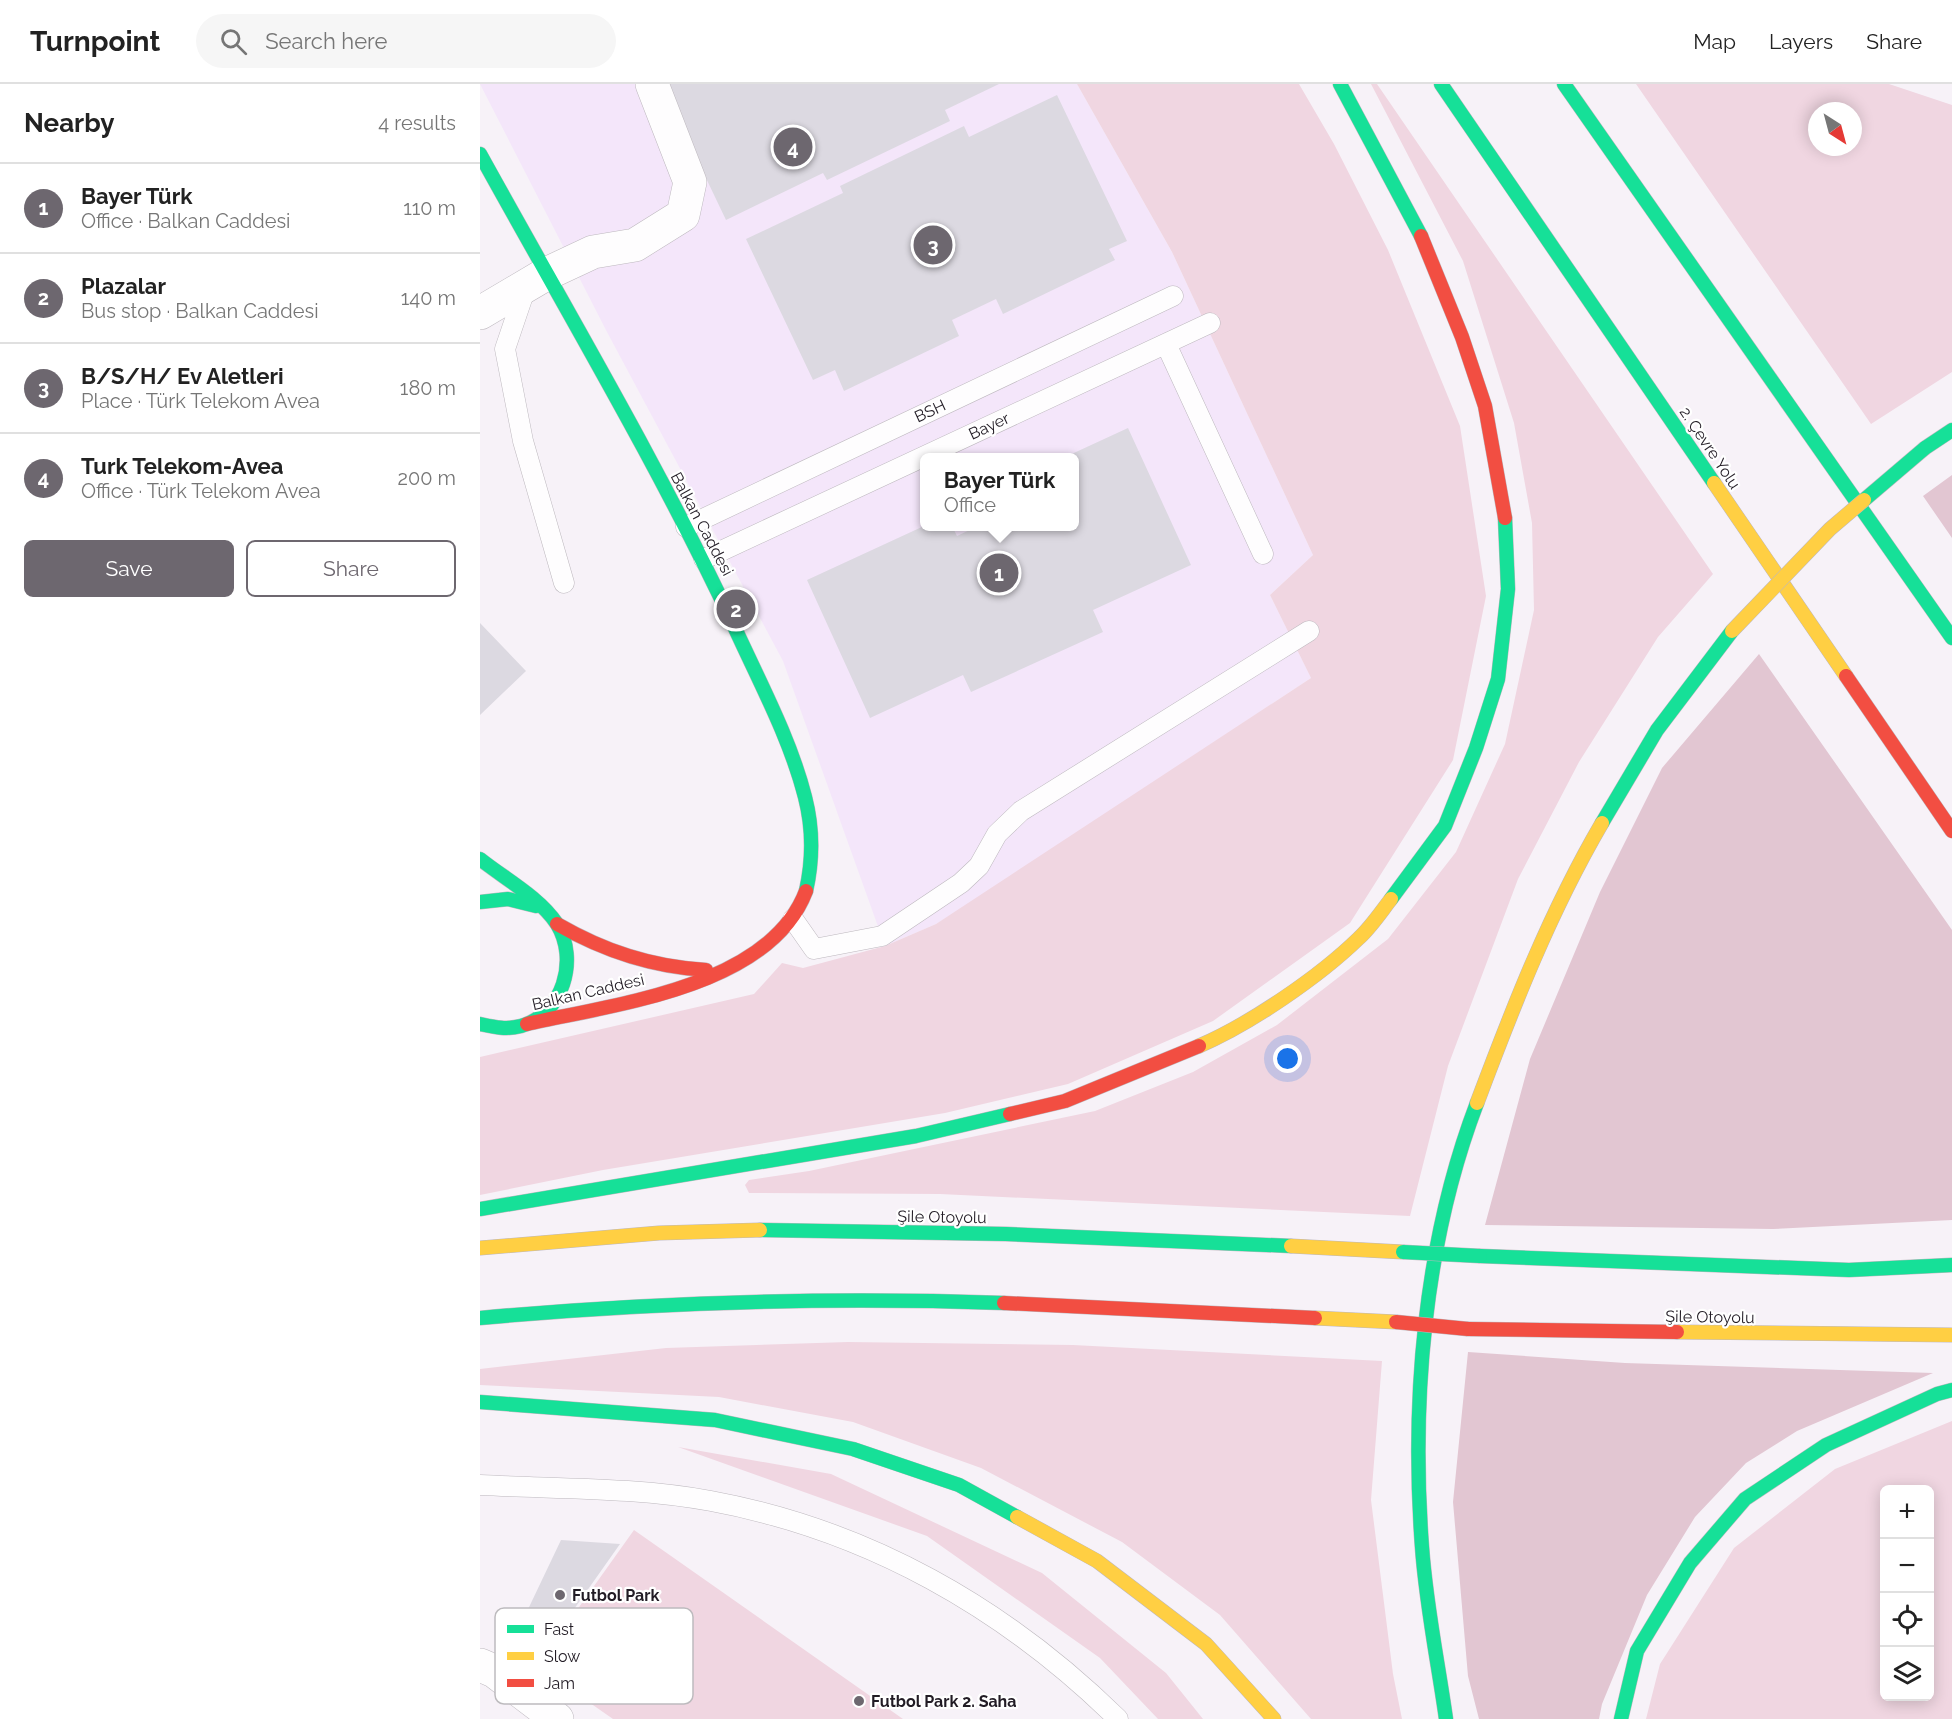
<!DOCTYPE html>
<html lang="en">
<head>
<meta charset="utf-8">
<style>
  :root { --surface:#fff; --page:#f6f6f6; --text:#222; --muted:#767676; --line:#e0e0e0; --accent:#6d676f }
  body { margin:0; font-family:Raleway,sans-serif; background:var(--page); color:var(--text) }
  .controls { position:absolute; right:18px; bottom:18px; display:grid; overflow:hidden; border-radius:9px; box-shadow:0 3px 15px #0003 }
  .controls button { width:54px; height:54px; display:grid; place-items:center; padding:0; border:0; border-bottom:2px solid var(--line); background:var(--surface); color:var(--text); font:30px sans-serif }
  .compass { position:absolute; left:1328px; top:18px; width:54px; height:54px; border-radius:50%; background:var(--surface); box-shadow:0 3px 15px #0003; rotate:144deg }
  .you { position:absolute; left:808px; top:975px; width:21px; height:21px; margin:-15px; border:4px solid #fff; border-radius:50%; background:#1a73e8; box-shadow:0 0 0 9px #1a73e833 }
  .badge { display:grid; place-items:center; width:39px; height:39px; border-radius:50%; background:var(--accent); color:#fff; font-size:20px; font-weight:700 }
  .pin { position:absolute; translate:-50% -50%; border:3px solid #fff; box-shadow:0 2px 6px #0006 }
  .popup { position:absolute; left:440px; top:369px; width:159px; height:78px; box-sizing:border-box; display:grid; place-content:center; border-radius:9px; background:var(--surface); filter:drop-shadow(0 2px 4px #0005); font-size:20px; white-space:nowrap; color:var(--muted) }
  .popup b { font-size:22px; color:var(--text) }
  .popup::after { content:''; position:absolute; left:50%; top:100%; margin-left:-12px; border:12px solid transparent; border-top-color:var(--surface) }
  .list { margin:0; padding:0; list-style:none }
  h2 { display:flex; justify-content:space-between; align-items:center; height:78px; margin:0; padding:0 24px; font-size:26px }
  h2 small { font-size:20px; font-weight:400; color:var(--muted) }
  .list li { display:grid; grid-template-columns:39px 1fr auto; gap:18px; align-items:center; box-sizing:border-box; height:90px; padding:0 24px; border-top:2px solid var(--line) }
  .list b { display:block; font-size:22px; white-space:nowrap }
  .list p { margin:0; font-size:20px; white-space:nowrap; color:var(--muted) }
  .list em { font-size:20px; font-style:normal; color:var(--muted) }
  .actions { display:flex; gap:12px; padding:18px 24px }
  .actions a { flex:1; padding:14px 0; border:2px solid var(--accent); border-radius:9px; text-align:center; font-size:21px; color:var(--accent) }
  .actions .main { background:var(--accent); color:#fff }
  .icon { flex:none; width:33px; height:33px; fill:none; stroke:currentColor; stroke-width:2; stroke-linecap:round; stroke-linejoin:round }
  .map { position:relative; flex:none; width:1472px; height:1635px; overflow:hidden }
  header { display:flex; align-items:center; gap:36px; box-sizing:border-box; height:84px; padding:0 30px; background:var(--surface); border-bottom:2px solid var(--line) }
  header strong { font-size:28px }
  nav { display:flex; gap:33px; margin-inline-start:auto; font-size:21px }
  .search { width:420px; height:54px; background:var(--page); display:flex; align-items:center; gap:15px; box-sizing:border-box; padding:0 21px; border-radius:33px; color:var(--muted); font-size:22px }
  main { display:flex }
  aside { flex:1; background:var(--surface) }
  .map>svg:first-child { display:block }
  .built { fill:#f4e6fa; fill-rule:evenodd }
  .green { fill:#f0d6e1; fill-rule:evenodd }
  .forest { fill:#e2c6d2 }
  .building { fill:#dcd9e1 }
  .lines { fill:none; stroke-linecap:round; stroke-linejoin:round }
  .lane-casing { stroke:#bdb8be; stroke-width:21 }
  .street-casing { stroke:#bdb8be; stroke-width:34 }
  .fast-casing { stroke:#bdb8be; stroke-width:15 }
  .slow-casing { stroke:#bdb8be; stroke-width:15 }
  .jam-casing { stroke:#bdb8be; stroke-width:15 }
  .lane { stroke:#fefdfe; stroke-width:20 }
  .street { stroke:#fefdfe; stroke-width:33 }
  .fast { stroke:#16e098; stroke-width:14 }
  .slow { stroke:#ffcf43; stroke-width:14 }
  .jam { stroke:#f24e42; stroke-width:14 }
  .fast-bridge-casing { stroke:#bdb8be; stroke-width:15; stroke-linecap:butt }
  .slow-bridge-casing { stroke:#bdb8be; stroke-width:15; stroke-linecap:butt }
  .jam-bridge-casing { stroke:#bdb8be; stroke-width:15; stroke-linecap:butt }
  .fast-bridge { stroke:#16e098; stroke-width:14 }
  .slow-bridge { stroke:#ffcf43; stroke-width:14 }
  .jam-bridge { stroke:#f24e42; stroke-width:14 }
  .poi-dot { fill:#6d676f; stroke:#fff; stroke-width:2 }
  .labels { text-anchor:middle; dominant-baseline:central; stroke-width:4.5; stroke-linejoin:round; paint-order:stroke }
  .street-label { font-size:16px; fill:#221c25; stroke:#fff }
  .poi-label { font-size:16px; font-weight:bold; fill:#221c25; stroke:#fff; text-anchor:start }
  .key { fill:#fff; stroke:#bdbbbe; stroke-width:1.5 }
  .key-label { font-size:16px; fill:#221c25 }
</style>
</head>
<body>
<header>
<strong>Turnpoint</strong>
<div class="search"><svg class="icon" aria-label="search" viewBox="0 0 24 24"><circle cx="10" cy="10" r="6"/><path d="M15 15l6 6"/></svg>Search here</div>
<nav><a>Map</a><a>Layers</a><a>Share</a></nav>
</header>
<main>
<aside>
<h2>Nearby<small>4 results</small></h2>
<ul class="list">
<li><span class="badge">1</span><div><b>Bayer Türk</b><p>Office · Balkan Caddesi</p></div><em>110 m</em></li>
<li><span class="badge">2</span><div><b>Plazalar</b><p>Bus stop · Balkan Caddesi</p></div><em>140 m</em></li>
<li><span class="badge">3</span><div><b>B/S/H/ Ev Aletleri</b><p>Place · Türk Telekom Avea</p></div><em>180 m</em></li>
<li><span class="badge">4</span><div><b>Turk Telekom-Avea</b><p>Office · Türk Telekom Avea</p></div><em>200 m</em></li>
</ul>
<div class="actions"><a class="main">Save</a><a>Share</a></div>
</aside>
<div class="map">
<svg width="1472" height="1635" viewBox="0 0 1472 1635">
  <rect width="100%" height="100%" fill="#f7f2f8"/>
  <path class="built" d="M 0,0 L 597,0 L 692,168 L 833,471 L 790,511 L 831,594 L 492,818 L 456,840 L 405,862 L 303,577 L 127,248 ZM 444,374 L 594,374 L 594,442 L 444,442 Z"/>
  <path class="green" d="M 597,0 L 819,0 L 854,60 L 908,166 L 980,342 L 1006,512 L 973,676 L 870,839 L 733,937 L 588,1000 L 465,1029 L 123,1086 L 0,1111 L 0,973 L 274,910 L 302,879 L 323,884 L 405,862 L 456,840 L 831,594 L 790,511 L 833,471 L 692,168 Z
    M 891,0 L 897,0 L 1233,490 L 1178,553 L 1099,678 L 1038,795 L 968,982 L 930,1132 L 460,1110 L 269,1109 L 265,1101 L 269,1096 L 329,1087 L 615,1027 L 713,988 L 797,941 L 908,855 L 976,768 L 1025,660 L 1054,526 L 1052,439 L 1034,339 L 983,177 Z
    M 1156,0 L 1409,0 L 1472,21 L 1472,288 L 1391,340 ZM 1337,27 L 1373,27 L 1373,63 L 1337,63 Z
    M 368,1258 L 593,1261 L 902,1277 L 891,1416 L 913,1590 L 922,1635 L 831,1635 L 740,1531 L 642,1458 L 501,1384 L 373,1338 L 239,1313 L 0,1301 L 0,1285 L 186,1264 Z
    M 1472,1337 L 1472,1635 L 1166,1635 L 1180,1580 L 1254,1464 L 1355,1385 ZM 1404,1406 L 1450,1406 L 1450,1612 L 1404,1612 Z
    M 198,1363 L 351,1390 L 562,1489 L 686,1589 L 723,1635 L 678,1635 L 620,1574 L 447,1452 Z
    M 154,1446 L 423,1635 L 133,1635 L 57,1582 Z"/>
  <path class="forest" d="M 1472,391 L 1472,454 L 1443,412 Z
    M 1279,570 L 1472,846 L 1472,1136 L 1293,1145 L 1005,1141 L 1050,975 L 1120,808 L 1182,684 Z
    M 988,1268 L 1145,1279 L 1453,1289 L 1317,1347 L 1266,1379 L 1215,1433 L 1167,1511 L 1122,1620 L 1119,1635 L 999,1635 L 988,1592 L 973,1418 Z"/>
  <path class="building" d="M 181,0 L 519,0 L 465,26 L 470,37 L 347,96 L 343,89 L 246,136 Z
    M 577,11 L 647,157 L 629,165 L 635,176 L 523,230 L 516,215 L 472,236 L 479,252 L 364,307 L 355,286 L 333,296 L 266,155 L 363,109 L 360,102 L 484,42 L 489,53 Z
    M 648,344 L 711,481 L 613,526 L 623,548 L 491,608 L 483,591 L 390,634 L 327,496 L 444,442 L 472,442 L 477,452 L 498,442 L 594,442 L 594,374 L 583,374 Z
    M 0,539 L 46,587 L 0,631 Z
    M 81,1456 L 140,1460 L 56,1579 L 31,1561 Z"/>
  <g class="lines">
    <defs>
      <path id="lane" d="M 47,200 L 25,265 L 43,357 L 84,499
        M 686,260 L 783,470
        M 206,443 L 693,212
        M 224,475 L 730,239
        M 313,835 L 334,865 L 402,852 L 481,799 L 499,782 L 517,750 L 541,727 L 829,547
        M 0,1401 C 77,1405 156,1403 231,1417 C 388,1446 525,1524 638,1635"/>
      <path id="street" d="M 0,229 L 66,190 L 113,168 L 155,161 L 203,131 L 210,98 L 172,0
        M 0,1581 L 14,1587 L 77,1635"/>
      <path id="fast" d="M 860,0 L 941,152
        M 961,0 L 1234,399
        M 1084,0 L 1472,554
        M 0,70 C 86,226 178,380 254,542 C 279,597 310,654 325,713 C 333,744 333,776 326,807
        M 1445,364 L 1472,346
        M 1122,739 L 1177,646 L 1252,547
        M 0,775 C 25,795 59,813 77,840 C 99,876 83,930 41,942 C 26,946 14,943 0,940
        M 911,815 L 965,742 L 996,664 L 1018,595 L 1028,505 L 1025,434
        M 0,818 L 28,815 L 56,822
        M 0,1125 L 436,1052 L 530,1030
        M 280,1146 L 526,1150 L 811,1162
        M 1000,1172 L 1369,1186 L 1472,1181
        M 0,1234 C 175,1218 348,1213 524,1219
        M 0,1318 L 235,1336 L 373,1365 L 479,1401 L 537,1433
        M 966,1635 C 958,1578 946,1521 942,1463 C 931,1317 944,1158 997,1019
        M 1141,1635 L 1157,1567 L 1210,1479 L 1265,1415 L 1346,1361 L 1457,1310 L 1472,1306"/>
      <path id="slow" d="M 1234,399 L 1366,592
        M 719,962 C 770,940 839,893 879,854 C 891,843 901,828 911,815
        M 997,1019 C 1033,923 1070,828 1122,739
        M 811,1162 L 923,1168
        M 0,1164 L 179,1149 L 280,1146
        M 835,1234 L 916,1238
        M 1197,1248 L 1472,1251
        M 537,1433 L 617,1477 L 726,1560 L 794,1635"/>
      <path id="jam" d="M 941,152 L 982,253 L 1005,322 L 1025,434
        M 1366,592 L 1472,747
        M 77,840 C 124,867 171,883 226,886
        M 47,940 C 135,920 290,903 326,807
        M 530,1030 L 585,1017 L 719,962
        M 524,1219 L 835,1234
        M 988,1245 L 1197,1248"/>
    </defs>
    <use href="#lane" class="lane-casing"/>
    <use href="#street" class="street-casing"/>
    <use href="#fast" class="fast-casing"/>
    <use href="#slow" class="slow-casing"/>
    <use href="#jam" class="jam-casing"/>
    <use href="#lane" class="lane"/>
    <use href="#street" class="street"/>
    <use href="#fast" class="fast"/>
    <use href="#slow" class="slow"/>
    <use href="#jam" class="jam"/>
    <defs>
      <path id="fast-bridge" d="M 1384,416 L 1445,364
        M 923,1168 L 1000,1172"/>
      <path id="slow-bridge" d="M 1252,547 L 1350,445 L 1384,416"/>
      <path id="jam-bridge" d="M 916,1238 L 988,1245"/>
    </defs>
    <use href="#fast-bridge" class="fast-bridge-casing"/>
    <use href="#slow-bridge" class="slow-bridge-casing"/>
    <use href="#jam-bridge" class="jam-bridge-casing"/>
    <use href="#fast-bridge" class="fast-bridge"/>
    <use href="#slow-bridge" class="slow-bridge"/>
    <use href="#jam-bridge" class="jam-bridge"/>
  </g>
  <g class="poi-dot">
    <circle cx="80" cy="1511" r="6"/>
    <circle cx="379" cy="1617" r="6"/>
  </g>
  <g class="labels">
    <g class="street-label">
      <text transform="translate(450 327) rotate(-25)">BSH</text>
      <text transform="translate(509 342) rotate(-25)">Bayer</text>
      <text transform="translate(1230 364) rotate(56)">2. Çevre Yolu</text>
      <text transform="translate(222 440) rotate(62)">Balkan Caddesi</text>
      <text transform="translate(108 908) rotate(-13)">Balkan Caddesi</text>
      <text transform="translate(462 1133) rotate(1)">Şile Otoyolu</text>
      <text transform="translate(1230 1233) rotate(1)">Şile Otoyolu</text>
    </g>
    <g class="poi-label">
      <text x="92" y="1511">Futbol Park</text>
      <text x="391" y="1617">Futbol Park 2. Saha</text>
    </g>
  </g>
  <rect x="15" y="1524" width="198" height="96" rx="9" class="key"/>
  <rect x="27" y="1541" width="27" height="8" fill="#16e098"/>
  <rect x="27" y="1568" width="27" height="8" fill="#ffcf43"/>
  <rect x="27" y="1595" width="27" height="8" fill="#f24e42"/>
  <g class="key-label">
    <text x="64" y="1551">Fast</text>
    <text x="64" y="1578">Slow</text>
    <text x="64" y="1605">Jam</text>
  </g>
</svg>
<div class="controls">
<button>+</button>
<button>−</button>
<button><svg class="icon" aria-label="locate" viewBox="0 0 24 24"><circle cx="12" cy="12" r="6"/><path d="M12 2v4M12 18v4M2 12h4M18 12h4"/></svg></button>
<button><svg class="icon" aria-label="layers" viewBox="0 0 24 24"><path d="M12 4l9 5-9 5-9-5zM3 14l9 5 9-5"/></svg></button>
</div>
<svg class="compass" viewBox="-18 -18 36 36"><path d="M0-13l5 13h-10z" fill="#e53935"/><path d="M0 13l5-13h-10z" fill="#767676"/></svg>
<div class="you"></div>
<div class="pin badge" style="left:519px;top:489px">1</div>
<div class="popup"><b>Bayer Türk</b>Office</div>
<div class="pin badge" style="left:256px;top:525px">2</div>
<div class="pin badge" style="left:453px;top:161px">3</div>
<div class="pin badge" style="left:313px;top:63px">4</div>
</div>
</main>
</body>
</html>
